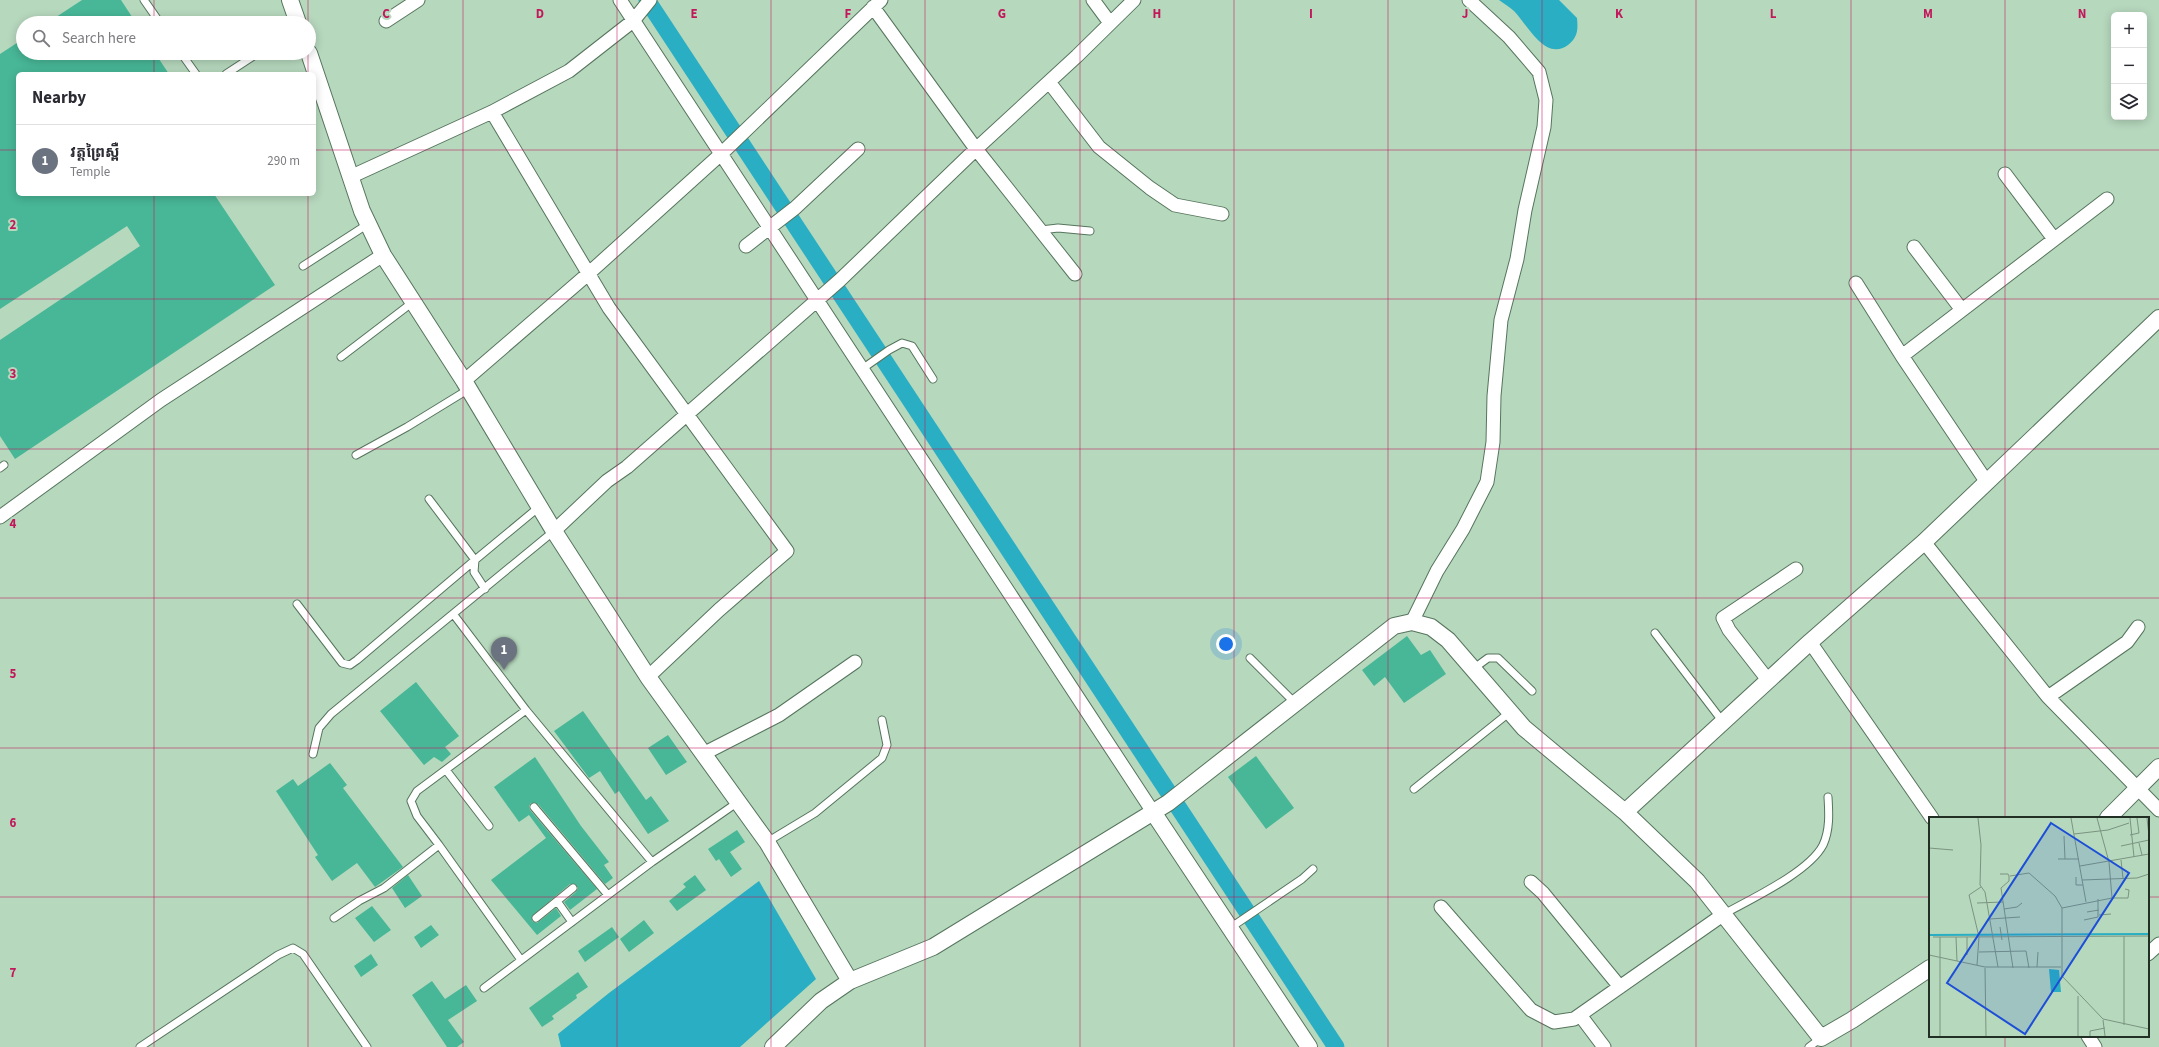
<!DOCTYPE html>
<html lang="en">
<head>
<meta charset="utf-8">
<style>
  :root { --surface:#fff; --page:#f2f2f3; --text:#2b2b33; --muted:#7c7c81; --line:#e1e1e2; --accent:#0f766e }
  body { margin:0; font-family:"Source Sans 3","Noto Sans Khmer",sans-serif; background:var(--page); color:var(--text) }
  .controls { position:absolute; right:12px; top:12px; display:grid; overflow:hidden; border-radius:6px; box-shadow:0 2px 10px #0003 }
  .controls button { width:36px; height:36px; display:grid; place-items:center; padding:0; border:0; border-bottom:1px solid var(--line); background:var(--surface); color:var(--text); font:20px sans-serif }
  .you { position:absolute; left:1226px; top:644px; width:14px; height:14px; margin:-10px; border:3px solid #fff; border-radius:50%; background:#1a73e8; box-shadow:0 0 0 6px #1a73e833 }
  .badge { display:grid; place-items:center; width:26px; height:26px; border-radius:50%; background:var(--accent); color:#fff; font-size:13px; font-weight:700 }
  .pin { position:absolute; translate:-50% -33px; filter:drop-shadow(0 1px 2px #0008) }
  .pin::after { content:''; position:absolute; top:21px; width:14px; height:12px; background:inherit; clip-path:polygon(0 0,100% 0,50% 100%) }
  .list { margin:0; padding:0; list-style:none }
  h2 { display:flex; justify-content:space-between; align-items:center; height:52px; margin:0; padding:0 16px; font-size:17px }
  h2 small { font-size:13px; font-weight:400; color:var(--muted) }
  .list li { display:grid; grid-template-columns:26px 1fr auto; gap:12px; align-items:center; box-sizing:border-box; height:72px; padding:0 16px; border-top:1px solid var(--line) }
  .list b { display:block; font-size:15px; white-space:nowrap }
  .list p { margin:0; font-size:13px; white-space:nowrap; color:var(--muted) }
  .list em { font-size:13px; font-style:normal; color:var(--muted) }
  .icon { flex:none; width:22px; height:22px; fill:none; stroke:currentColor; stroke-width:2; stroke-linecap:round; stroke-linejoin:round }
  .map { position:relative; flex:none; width:2159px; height:1047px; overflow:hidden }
  .search { position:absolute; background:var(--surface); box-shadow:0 2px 10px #0003; left:16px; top:16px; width:300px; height:44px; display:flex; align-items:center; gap:10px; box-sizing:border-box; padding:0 14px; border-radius:22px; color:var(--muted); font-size:15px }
  .panel { position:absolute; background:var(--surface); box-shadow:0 2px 10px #0003; left:16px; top:72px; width:300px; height:124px; border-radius:6px }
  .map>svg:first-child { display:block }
  .water { fill:#29aec3 }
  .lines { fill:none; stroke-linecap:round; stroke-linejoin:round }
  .canal { stroke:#29aec3; stroke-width:17 }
  .building { fill:#48b797 }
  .service-casing { stroke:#56755d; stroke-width:9 }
  .minor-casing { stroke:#56755d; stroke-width:15 }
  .tertiary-casing { stroke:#56755d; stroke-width:18 }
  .service { stroke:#fff; stroke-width:7 }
  .minor { stroke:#fff; stroke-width:13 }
  .tertiary { stroke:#fff; stroke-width:16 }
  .grid { fill:none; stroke:#c2185b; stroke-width:1; stroke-opacity:0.55 }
  .inset-river { fill:none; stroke:#29aec3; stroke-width:2 }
  .inset-road { fill:none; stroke:#7b9480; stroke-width:1 }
  .view { fill:#1d4ed8; fill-opacity:0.15; stroke:#1d4ed8; stroke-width:2 }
  .inset-edge { fill:none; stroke:#222f25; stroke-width:2 }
  .grid-label { font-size:13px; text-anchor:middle; font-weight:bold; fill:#c2185b; stroke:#b6d8bd; stroke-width:4; stroke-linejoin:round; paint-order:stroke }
</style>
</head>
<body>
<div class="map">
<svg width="2159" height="1047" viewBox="0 0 2159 1047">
  <rect width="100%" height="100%" fill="#b6d8bd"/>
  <path class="water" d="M 1499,0 L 1559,0 L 1577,18 C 1578,30 1578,37 1568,45 C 1545,62 1527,24 1514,11 C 1510,7 1504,4 1499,0 Z
    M 759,881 L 816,979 L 740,1047 L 561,1047 L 558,1034 L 609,993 Z"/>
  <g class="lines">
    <path class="canal" d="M 647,0 L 1336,1047"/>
  </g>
  <path class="building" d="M 82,0 L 121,0 L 136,23 L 47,23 Z
    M 23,39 L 23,53 L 155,53 L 169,74 L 18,74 L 18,194 L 214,194 L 275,285 L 15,459 L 0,436 L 0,340 L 140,246 L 127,226 L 0,309 L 0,54 Z
    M 1407,636 L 1421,655 L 1430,650 L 1446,674 L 1404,703 L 1385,677 L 1374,686 L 1362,670 Z
    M 416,682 L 459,736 L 445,747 L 451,754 L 442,762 L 434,757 L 424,765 L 380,711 Z
    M 583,711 L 646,800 L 651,796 L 669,821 L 648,834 L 619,791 L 615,794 L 600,771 L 589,778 L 554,731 Z
    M 668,735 L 687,762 L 666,775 L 648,748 Z
    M 1256,756 L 1294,808 L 1266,829 L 1228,777 Z
    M 535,757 L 581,826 L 609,862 L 604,865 L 613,878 L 605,884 L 538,804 L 531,803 L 529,806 L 530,810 L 597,889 L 570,910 L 564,902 L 576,892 L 578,888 L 575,884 L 570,884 L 532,916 L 532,921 L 537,923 L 556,908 L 561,916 L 537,935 L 491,880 L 546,838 L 529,815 L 519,822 L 494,787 Z
    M 330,763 L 347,785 L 343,788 L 403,867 L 375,887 L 357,863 L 332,881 L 315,857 L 318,855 L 276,791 L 293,779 L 298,786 Z
    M 737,830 L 745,842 L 730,852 L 742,869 L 731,877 L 719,859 L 716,861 L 708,849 Z
    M 408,875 L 422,896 L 405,908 L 392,888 Z
    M 695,875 L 706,890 L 677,911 L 669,901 L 686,887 L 683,884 Z
    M 372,906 L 391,930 L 374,942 L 355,918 Z
    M 644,920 L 654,933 L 629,952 L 620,939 Z
    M 431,925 L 439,935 L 421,948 L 414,937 Z
    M 612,927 L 619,937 L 585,962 L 578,951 Z
    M 371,954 L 378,965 L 361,977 L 354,966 Z
    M 578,972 L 588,987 L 576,995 L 577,998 L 552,1016 L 554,1019 L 542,1027 L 529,1008 Z
    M 432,981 L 445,999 L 466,985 L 477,1001 L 448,1020 L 464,1042 L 457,1047 L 447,1047 L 412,995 Z"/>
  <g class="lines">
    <defs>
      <path id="service" d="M 144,0 L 160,23
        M 181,53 L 196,74
        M 226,74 L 258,53
        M 1041,230 L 1058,228 L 1090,231
        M 303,266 L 368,224
        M 341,357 L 413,302
        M 862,369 L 889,350 L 902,343 L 912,346 L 933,379
        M 356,455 L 407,427 L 469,389
        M 0,468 L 4,465
        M 485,589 L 474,572 L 475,560 L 539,507
        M 297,604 L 342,663 L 350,665 L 357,660 L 475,560 L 429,499
        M 454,615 L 526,710 L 652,862
        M 1655,633 L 1723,722
        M 1250,658 L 1295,703
        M 1473,669 L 1488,658 L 1498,658 L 1532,691
        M 313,754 L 319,728 L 331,714 L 554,531
        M 446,770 L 489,826
        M 1414,789 L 1510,712
        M 534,807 L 608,895
        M 767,842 L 815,813 L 882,758 L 887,745 L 882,720
        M 1724,914 C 1751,899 1809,872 1823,845 C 1830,830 1829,813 1828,797
        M 334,918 L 359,901 L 384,888 L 439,845
        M 536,918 L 557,901
        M 572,922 L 557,901 L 573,888
        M 1230,928 L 1302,879 L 1313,869
        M 521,960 L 439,845 L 417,816 L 411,801 L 417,791 L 526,710
        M 484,988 L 652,862 L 738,802
        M 140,1047 L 278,955 L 293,948 L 303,954 L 367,1047
        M 1809,1047 L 1821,1038"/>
      <path id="minor" d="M 620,0 L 1153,812
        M 1093,0 L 1110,23
        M 873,7 L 976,149 L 1075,274
        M 386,21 L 418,0
        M 1049,82 L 1099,147 L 1150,188 L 1175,205 L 1222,214
        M 492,112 L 609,308 L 787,551 L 719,610 L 648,677
        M 2005,174 L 2054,239
        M 350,177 L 492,112 L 569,71 L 633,21 L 650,0
        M 746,246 L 795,208 L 858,149
        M 1914,247 L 1962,310
        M 1856,283 L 1902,356 L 1986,481
        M 1902,356 L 2107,199
        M 464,381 L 588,274 L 721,154 L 881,0
        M 0,517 L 161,400 L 383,255
        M 554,531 L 607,481 L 627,467 L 840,280 L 976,149 L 1077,56 L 1134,0
        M 1924,542 L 2048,697 L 2159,810
        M 1412,622 L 1437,571 L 1463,529 L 1487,482 L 1493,442 L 1494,396 L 1501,320 L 1517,259 L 1525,210 L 1544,127 L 1546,100 L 1539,72 L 1509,37 L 1469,0
        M 1810,642 L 1932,818
        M 1768,680 L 1729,630 L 1723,618 L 1796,569
        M 2048,697 L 2127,642 L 2138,627
        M 703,754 L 779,715 L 855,662
        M 1531,882 L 1543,893 L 1620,987
        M 1441,907 L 1531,1010 L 1554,1022 L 1574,1019 L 1724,914
        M 2148,954 L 2159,944
        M 1580,1015 L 1604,1047
        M 2088,1036 L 2095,1047"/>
      <path id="tertiary" d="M 290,0 L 298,23
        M 309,53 L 362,211 L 383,255 L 464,381 L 554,531 L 648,677 L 767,842 L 850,981
        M 1153,812 L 1309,1047
        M 1625,812 L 1810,642 L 1924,542 L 2159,318
        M 2108,818 L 2159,767
        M 773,1047 L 821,1001 L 850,981 L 933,947 L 1168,803 L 1394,626 L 1412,622 L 1431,627 L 1448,640 L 1524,728 L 1625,812 L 1697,881 L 1821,1038 L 1852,1020 L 1930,968"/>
    </defs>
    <use href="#service" class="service-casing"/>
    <use href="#minor" class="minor-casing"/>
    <use href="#tertiary" class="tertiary-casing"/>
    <use href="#service" class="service"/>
    <use href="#minor" class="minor"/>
    <use href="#tertiary" class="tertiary"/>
  </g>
  <path class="grid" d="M 154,0 L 154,23M 308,0 L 308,23M 463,0 L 463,1047M 617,0 L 617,1047M 771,0 L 771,1047M 925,0 L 925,1047M 1080,0 L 1080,1047M 1234,0 L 1234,1047M 1388,0 L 1388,1047M 1542,0 L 1542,1047M 1696,0 L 1696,1047M 1851,0 L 1851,1047M 2005,0 L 2005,818M 154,53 L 154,74M 308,53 L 308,74M 0,150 L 18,150M 314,150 L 2159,150M 154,194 L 154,1047M 308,194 L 308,1047M 0,299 L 2159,299M 0,449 L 2159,449M 0,598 L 2159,598M 0,748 L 2159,748M 0,897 L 1930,897M 2148,897 L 2159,897M 2005,1036 L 2005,1047"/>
  <g transform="translate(1929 817)">
    <rect width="220" height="220" fill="#b6d8bd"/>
    <path d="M 120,152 L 130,153 L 132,175 L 122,175 Z" fill="#29aec3"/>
    <path class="inset-river" d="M 0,118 L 220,117"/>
    <path class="inset-road" d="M 49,1 L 52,28 L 51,68 L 56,75 L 69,150M 142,1 L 157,85M 168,1 L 180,45 L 183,81 L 133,91 L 133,159 L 174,202 L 220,212M 201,1 L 205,40M 218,1 L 220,19M 145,17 L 179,13 L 200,6M 201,18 L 210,16 L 208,1M 135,19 L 136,42M 210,26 L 213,38M 192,29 L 220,23M 0,31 L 24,33M 129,42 L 150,42M 192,43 L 194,61M 151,49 L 220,37M 71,57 L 79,57 L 80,59 L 80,64 L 72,71 L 84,151M 81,59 L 100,56 L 126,79 L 133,91M 147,60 L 147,68 L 154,68M 153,63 L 208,61 L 220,57M 183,81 L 199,81 L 200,73 L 196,72M 48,86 L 74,85M 75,92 L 88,90 L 93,86M 158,95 L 170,93M 170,98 L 182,97M 61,102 L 91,100M 155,103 L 169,100 L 169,82M 71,110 L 73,123M 4,120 L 27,120M 38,120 L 38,138M 50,135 L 97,134 L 100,151M 0,138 L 56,150 L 132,150M 28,144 L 27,120 L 220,119M 48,148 L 50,120 L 40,78 L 52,70M 108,150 L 109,135M 56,151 L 57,219M 174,203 L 176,219M 195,208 L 195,119M 11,219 L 11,120M 149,219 L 149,179M 161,219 L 161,214 L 176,211"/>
    <path class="view" d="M 122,6 L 200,56 L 96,217 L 18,166 Z"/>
    <rect width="220" height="220" class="inset-edge"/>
  </g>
  <g class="grid-label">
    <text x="386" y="18">C</text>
    <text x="540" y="18">D</text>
    <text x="694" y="18">E</text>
    <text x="848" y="18">F</text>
    <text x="1002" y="18">G</text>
    <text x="1157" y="18">H</text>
    <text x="1311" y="18">I</text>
    <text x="1465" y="18">J</text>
    <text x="1619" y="18">K</text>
    <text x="1773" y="18">L</text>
    <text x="1928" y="18">M</text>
    <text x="2082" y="18">N</text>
    <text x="13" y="229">2</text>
    <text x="13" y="378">3</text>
    <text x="13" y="528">4</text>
    <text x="13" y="678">5</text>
    <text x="13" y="827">6</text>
    <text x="13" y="977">7</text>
  </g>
</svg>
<div class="controls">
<button>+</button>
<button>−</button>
<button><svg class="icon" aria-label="layers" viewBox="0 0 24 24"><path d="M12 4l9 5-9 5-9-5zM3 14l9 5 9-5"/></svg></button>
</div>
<div class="you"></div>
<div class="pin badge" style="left:504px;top:670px;background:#6b7280">1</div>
<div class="search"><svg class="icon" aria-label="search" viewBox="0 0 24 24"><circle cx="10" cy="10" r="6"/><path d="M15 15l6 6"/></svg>Search here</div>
<section class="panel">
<h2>Nearby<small></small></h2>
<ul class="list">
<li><span class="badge" style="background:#6b7280">1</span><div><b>វត្តព្រៃស្ពឺ</b><p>Temple</p></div><em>290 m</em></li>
</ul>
</section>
</div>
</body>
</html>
